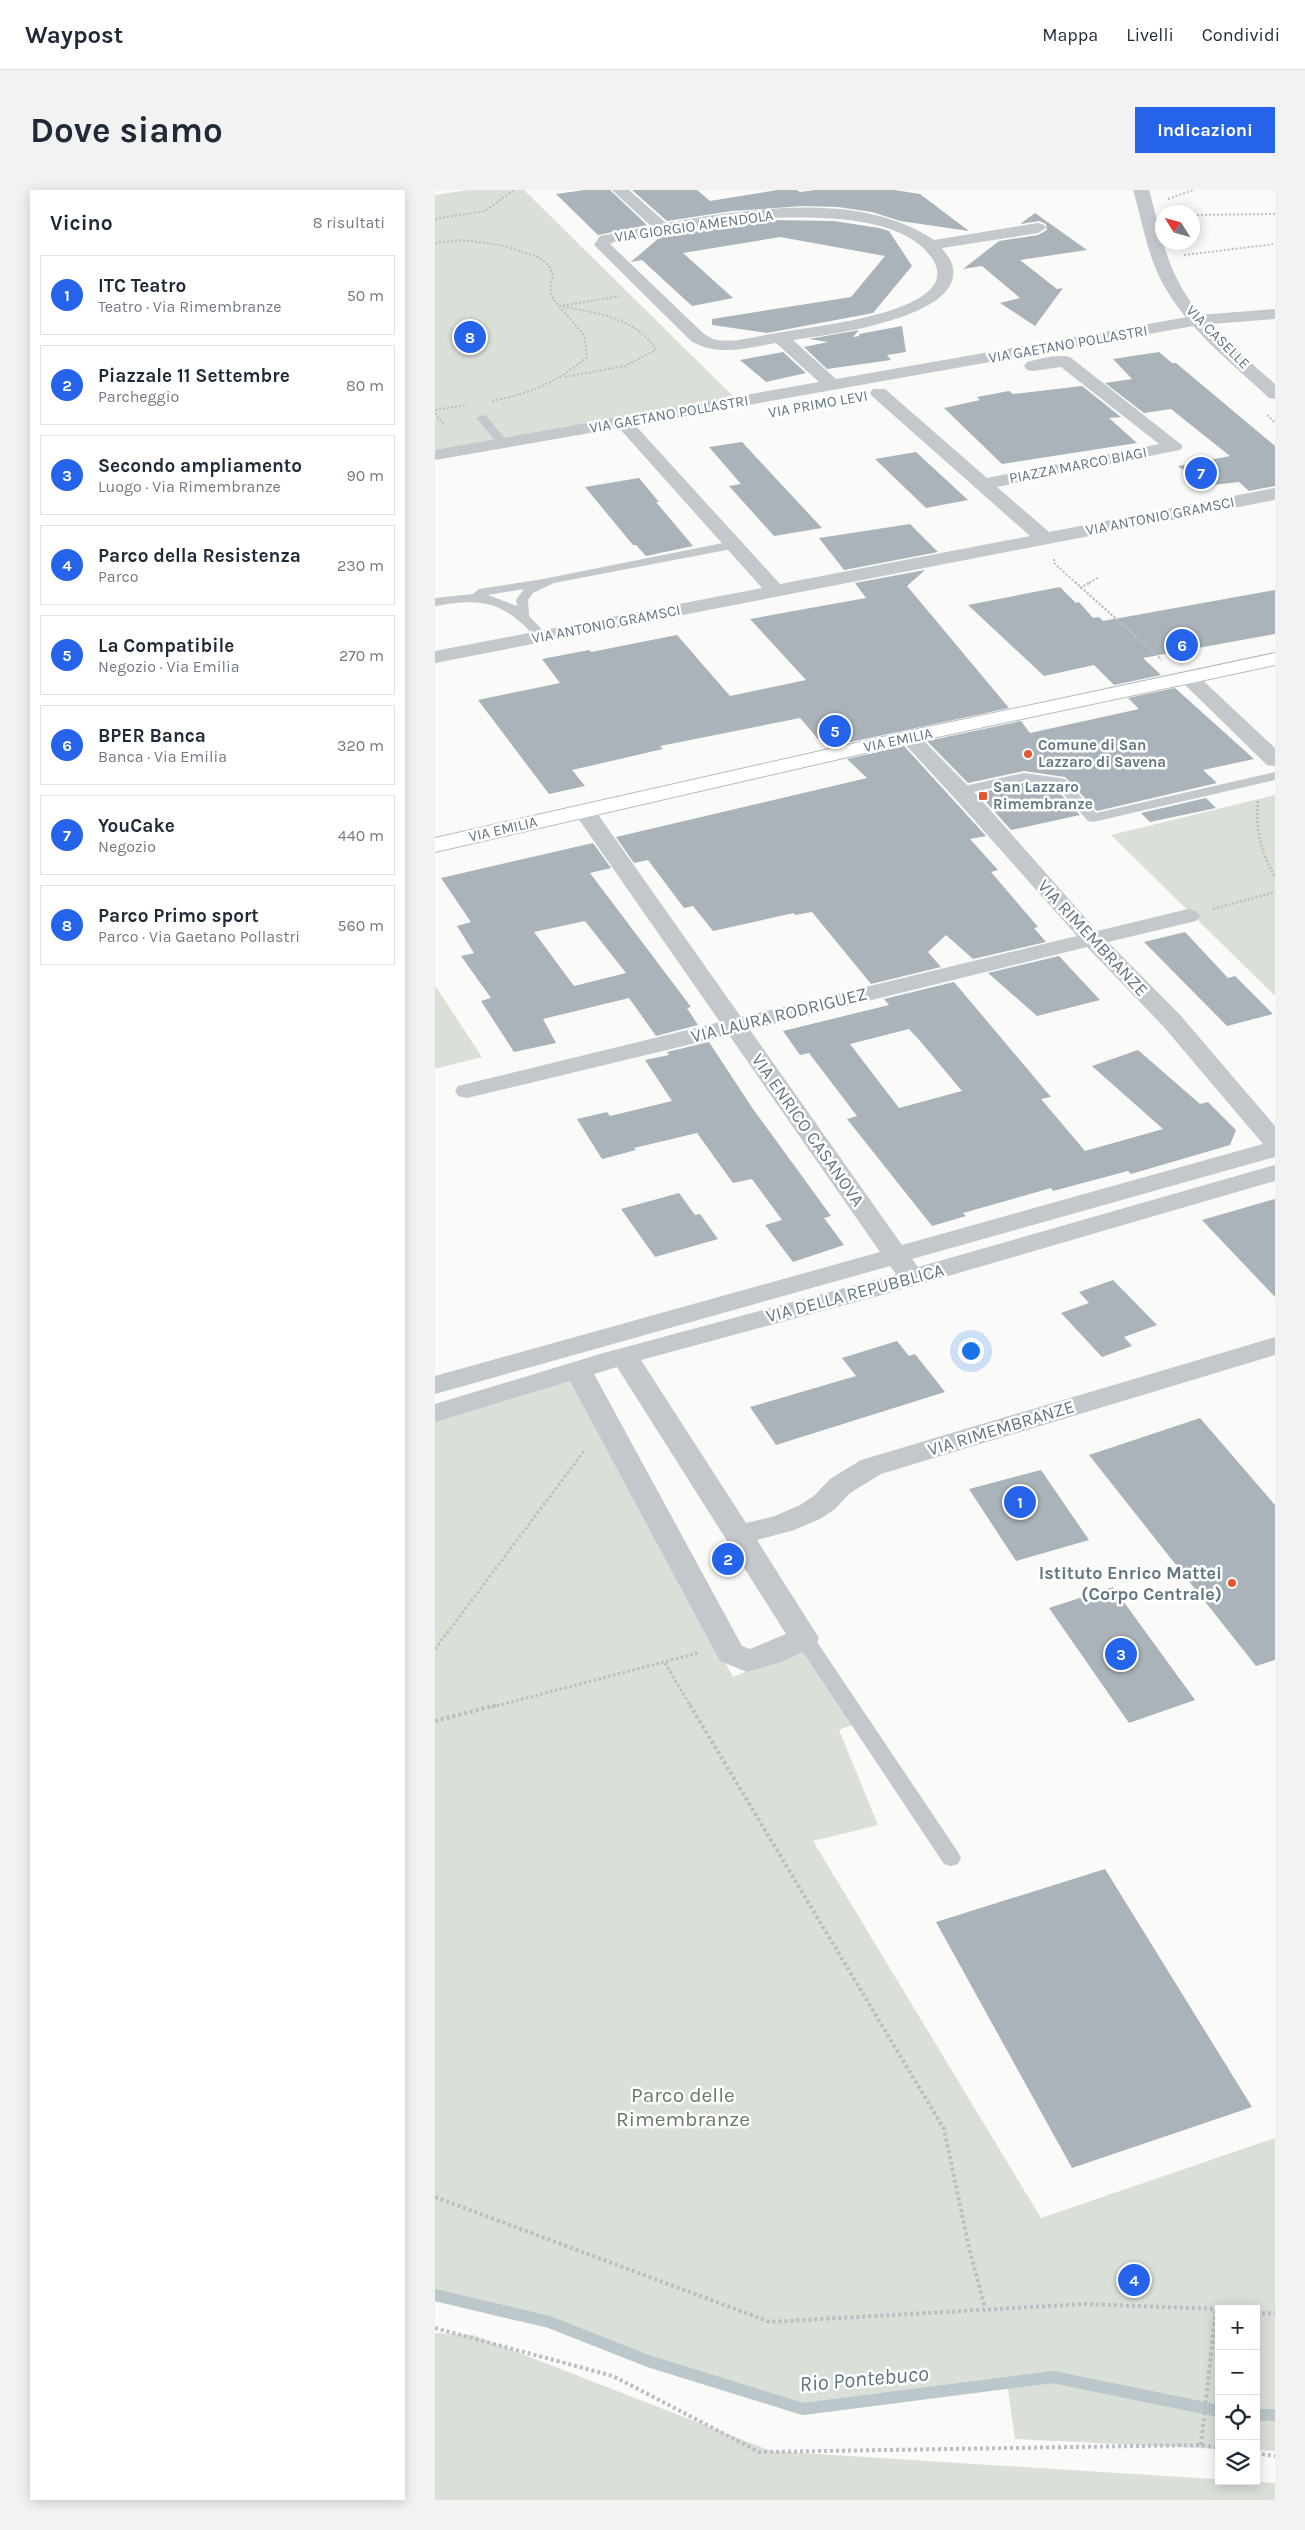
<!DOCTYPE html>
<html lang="it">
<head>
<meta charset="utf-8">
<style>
  :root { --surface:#fff; --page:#f2f2f3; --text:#1f2937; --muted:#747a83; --line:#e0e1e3; --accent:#2563eb }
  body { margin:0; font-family:Karla,sans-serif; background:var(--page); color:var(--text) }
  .controls { position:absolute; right:15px; bottom:15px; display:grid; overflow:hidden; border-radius:0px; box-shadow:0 2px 12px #0003 }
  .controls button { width:45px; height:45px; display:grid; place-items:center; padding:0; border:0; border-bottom:1px solid var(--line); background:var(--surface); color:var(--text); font:25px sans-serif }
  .compass { position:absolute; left:720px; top:15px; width:45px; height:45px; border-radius:50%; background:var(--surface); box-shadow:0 2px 12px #0003; rotate:307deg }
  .you { position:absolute; left:535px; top:1160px; width:18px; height:18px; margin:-12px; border:4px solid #fff; border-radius:50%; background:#1a73e8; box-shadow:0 0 0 8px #1a73e833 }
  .badge { display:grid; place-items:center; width:32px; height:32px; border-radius:50%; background:var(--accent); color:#fff; font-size:16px; font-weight:700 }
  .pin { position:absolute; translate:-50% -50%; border:2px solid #fff; box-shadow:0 1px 5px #0006 }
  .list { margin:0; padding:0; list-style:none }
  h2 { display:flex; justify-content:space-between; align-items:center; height:65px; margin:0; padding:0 20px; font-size:21px }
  h2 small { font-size:16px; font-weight:400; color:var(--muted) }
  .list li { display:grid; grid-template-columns:32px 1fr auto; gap:15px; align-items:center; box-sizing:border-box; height:80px; margin:0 10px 10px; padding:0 10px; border:1px solid var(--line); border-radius:0px }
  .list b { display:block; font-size:19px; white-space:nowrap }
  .list p { margin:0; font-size:16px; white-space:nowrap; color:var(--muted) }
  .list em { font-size:16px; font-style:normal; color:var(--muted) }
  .icon { flex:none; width:28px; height:28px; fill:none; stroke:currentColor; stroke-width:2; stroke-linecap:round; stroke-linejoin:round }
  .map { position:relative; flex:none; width:840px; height:2310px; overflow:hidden; border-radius:0px }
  header { display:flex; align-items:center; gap:30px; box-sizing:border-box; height:70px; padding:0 25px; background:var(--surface); border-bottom:1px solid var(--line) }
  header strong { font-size:24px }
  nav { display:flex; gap:28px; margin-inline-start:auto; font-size:18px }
  .intro { display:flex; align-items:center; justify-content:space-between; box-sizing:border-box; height:120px; padding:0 30px }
  h1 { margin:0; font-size:35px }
  .button { padding:12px 22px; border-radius:0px; background:var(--accent); color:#fff; font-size:18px; font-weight:700 }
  main { display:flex; gap:30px; padding:0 30px }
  aside { flex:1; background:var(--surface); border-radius:0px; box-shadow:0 2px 12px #0003 }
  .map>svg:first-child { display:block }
  .green { fill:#dadfd7 }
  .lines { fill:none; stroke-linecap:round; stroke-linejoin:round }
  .stream { stroke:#bbc7cb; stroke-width:12 }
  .building { fill:#aab3b9; fill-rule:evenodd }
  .primary-casing { stroke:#b5babe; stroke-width:2 }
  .path-far3 { stroke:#bbbfc2; stroke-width:2; stroke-dasharray:2 2; stroke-linecap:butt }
  .path-far2 { stroke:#bbbfc2; stroke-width:2.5; stroke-dasharray:2 2; stroke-linecap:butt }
  .path-far1 { stroke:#bbbfc2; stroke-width:3; stroke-dasharray:2.5 2.5; stroke-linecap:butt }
  .path { stroke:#bbbfc2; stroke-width:4; stroke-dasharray:3 3; stroke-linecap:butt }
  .service { fill:#c3c8cc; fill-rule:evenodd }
  .minor { fill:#c3c8cc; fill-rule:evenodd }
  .tertiary { fill:#c3c8cc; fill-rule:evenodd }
  .primary { fill:#fff; fill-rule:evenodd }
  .poi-dot { fill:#e4572e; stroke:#fff; stroke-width:2 }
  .labels { text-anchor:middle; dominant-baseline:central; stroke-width:5; stroke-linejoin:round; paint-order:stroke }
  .far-street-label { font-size:15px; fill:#657683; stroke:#fff }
  .far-poi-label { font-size:15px; font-weight:bold; fill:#657683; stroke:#fff; text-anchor:start }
  .street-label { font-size:18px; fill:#657683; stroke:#fff }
  .poi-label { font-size:18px; font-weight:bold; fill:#657683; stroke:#fff; text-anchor:end }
  .near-park-label { font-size:21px; fill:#687a64; stroke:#fff }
  .near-water-label { font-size:22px; font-style:italic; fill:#60757c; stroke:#fff }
</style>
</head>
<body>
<header>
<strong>Waypost</strong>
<nav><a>Mappa</a><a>Livelli</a><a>Condividi</a></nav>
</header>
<div class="intro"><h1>Dove siamo</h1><a class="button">Indicazioni</a></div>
<main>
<aside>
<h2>Vicino<small>8 risultati</small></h2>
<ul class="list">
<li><span class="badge">1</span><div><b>ITC Teatro</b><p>Teatro · Via Rimembranze</p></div><em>50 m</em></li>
<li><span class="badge">2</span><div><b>Piazzale 11 Settembre</b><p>Parcheggio</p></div><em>80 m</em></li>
<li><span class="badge">3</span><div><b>Secondo ampliamento</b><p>Luogo · Via Rimembranze</p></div><em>90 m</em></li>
<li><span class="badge">4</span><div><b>Parco della Resistenza</b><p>Parco</p></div><em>230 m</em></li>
<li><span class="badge">5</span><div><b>La Compatibile</b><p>Negozio · Via Emilia</p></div><em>270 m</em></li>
<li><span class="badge">6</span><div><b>BPER Banca</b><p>Banca · Via Emilia</p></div><em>320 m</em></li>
<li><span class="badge">7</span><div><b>YouCake</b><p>Negozio</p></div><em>440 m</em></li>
<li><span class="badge">8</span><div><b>Parco Primo sport</b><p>Parco · Via Gaetano Pollastri</p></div><em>560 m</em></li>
</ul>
</aside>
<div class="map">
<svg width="840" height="2310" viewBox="0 0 840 2310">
  <rect width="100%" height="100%" fill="#fafaf8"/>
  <path class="green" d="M 34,0 L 89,0 L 304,212 L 0,266 L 0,5 Z
    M 840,605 L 840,806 L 676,645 Z
    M 0,797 L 1,797 L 47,867 L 0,879 Z
    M 133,1184 L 298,1487 L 377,1455 L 429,1530 L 404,1540 L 443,1635 L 378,1651 L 606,2028 L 840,1948 L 840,2261 L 821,2260 L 821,2119 L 784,2119 L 784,2259 L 580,2249 L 572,2193 L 368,2219 L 213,2171 L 114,2132 L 0,2105 L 0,1223 Z
    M 0,2143 L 38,2145 L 336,2261 L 840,2293 L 840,2310 L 0,2310 Z"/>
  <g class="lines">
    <path class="stream" d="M 0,2105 L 114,2132 L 213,2171 L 368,2219 L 618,2187 L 784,2221
      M 821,2225 L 840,2225"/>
  </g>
  <path class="building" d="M 150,0 L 175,0 L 212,35 L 163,45 L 121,4 Z
    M 197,0 L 262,0 L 275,11 L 343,0 L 362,0 L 365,2 L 381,0 L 459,0 L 485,4 L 534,41 L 465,31 L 437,22 L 403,17 L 368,16 L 297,21 L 232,31 Z
    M 600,23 L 652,60 L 585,70 L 622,99 L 628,98 L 600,136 L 565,113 L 585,108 L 547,76 L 528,79 L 564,51 L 603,45 L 612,40 L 611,34 L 604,31 L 585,34 Z
    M 336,30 L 399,31 L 444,38 L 454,41 L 477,76 L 438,123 L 332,143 L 277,135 L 277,129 L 416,107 L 450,66 L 345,47 L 248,63 L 298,108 L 257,116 L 207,70 L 196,72 L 225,47 Z
    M 467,136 L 471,162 L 452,165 L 456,170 L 392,179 L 369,157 L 393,152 L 374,149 L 424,140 L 418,147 L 424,146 L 424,144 Z
    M 348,162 L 371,183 L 331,192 L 305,170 Z
    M 724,162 L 737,173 L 741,173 L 840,256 L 840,296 L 814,301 L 804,292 L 768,296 L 743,276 L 795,266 L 736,219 L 709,223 L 670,193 L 697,189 L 678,169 Z
    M 647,196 L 686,227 L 674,228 L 702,253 L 567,274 L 509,218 L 545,210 L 542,207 L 574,201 L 578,204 Z
    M 307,252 L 387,338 L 339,346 L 294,296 L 306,294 L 274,257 Z
    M 481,262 L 533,310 L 491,318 L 440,269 Z
    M 204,288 L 224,312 L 221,312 L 258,356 L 211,366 L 201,355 L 198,355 L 150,297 Z
    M 475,334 L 503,362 L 409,380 L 384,348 Z
    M 490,380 L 472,396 L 574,518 L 397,556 L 388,548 L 383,549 L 365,528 L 225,556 L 228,559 L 137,580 L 150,596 L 114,604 L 43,510 L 125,493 L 107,469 L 154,460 L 156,462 L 242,445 L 295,506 L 371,490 L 315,429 L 431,408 L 420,393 Z
    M 625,397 L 641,413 L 644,412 L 658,428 L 664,427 L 668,431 L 840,400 L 840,444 L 708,468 L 726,485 L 679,495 L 659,475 L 609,486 L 533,415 Z
    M 740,498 L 819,569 L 768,580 L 782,593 L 662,621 L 630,587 L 589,581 L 533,593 L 492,551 L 586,531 L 595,543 L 704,519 L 693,508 Z
    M 469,556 L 551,646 L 535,649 L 563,680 L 556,682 L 603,737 L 599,738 L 611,752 L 538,769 L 511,745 L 493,762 L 506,777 L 436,794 L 377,722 L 360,725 L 359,723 L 278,741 L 258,716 L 249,718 L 213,670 L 199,673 L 181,647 L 432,588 L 412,569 Z
    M 589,593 L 620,598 L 645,625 L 576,640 L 543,603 Z
    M 771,608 L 781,618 L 715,632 L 706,623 Z
    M 158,653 L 176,678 L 155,683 L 256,817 L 252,818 L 263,835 L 221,846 L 194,808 L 108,829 L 121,853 L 79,862 L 46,811 L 56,808 L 26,766 L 39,763 L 22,736 L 36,732 L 6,688 ZM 150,731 L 191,783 L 139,796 L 99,742 Z
    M 750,742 L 793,788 L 800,786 L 838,824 L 792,836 L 709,752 Z
    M 624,766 L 665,810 L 602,826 L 553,783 Z
    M 519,792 L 616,907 L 606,909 L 650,961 L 728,939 L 657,876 L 703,860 L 765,914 L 773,912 L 801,940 L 795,955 L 696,984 L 693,981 L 618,1001 L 616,998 L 528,1023 L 531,1026 L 497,1036 L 412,929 L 422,926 L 374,863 L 365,865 L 348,841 L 454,815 L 449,809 ZM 474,839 L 485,851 L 527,901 L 464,918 L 415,854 Z
    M 274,852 L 318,919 L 396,1026 L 389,1028 L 409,1055 L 358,1072 L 330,1035 L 347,1030 L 317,989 L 298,993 L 262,943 L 199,958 L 201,960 L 167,969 L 142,929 L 172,922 L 175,926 L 237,911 L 210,870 L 234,865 L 232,862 Z
    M 244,1003 L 260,1025 L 265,1024 L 283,1049 L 220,1067 L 186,1019 Z
    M 840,1009 L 840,1107 L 767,1030 Z
    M 678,1090 L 722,1135 L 689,1147 L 697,1156 L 667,1167 L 626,1123 L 654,1113 L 644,1102 Z
    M 462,1151 L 474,1166 L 480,1164 L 510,1202 L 341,1255 L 315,1217 L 421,1186 L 407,1168 Z
    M 765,1228 L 840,1315 L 840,1470 L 821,1476 L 654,1265 Z
    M 606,1280 L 654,1350 L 581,1371 L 534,1299 Z
    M 678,1397 L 760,1510 L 694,1533 L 614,1418 Z
    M 670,1679 L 817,1917 L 637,1978 L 501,1732 Z"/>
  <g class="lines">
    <defs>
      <path id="primary" d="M 840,463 L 840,475 L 474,553 L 0,662 L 0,648 L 474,541 Z"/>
    </defs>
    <use href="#primary" class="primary-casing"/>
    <path class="path-far3" d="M 733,9 L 758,0
      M 758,25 L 840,24
      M 0,29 L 50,21 L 79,0
      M 0,53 L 28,50 L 66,55 L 103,67 L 114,75 L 118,86 L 115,98 L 118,109 L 149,145 L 152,167 C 123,192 94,204 56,211
      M 749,65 L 840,54
      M 130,187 L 190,176 L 221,160 C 203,128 158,122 125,116 L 186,106
      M 0,220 L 32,215
      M 0,223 L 9,235
      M 832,225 L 840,233
      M 619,369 L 619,373 L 641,393
      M 654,393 L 664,387"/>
    <path class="path-far2" d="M 640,392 L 727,470
      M 645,398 L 656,392
      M 823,611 C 820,638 826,663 840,687
      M 778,719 L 840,702"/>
    <path class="path-far1" d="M 0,1459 L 150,1260
      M 230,1473 L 256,1517
      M 57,1517 L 263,1463"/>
    <path class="path" d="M 255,1515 L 509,1939 L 534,2058 L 550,2118
      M 0,1531 L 62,1515
      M 0,2007 L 335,2132 L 649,2114 L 784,2119
      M 821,2124 L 840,2123
      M 0,2138 L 178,2186 L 324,2262 L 766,2255 L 784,2258
      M 766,2255 L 781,2119
      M 821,2263 L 840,2266"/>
    <path class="service" d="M 47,225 L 51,226 L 72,251 L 72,255 L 64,255 L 43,230 L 41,228 Z
      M 298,351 L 304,355 L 302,358 L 119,393 L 98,403 L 93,410 L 94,426 L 114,447 L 108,451 L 103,450 C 69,412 50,407 0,416 L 0,408 L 38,404 L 44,399 L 108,389 ZM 89,399 L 81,410 L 82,416 L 53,405 Z
      M 840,582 L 840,590 L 658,632 L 653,631 L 621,596 L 589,591 L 525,605 L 518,601 L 520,598 L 589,583 L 625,588 L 630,589 L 661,623 Z
      M 369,1441 L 376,1443 L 523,1662 L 526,1668 L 523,1674 L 516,1676 L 509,1674 L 362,1453 L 359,1448 L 362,1443 Z"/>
    <path class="minor" d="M 177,0 L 194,0 L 231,33 C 314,19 424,0 499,50 L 603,33 L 609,35 L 611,38 L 603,43 L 507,58 C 510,63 515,68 517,74 C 534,128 390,145 358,150 L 401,189 L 764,125 L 840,119 L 840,129 L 764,135 L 200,235 L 345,394 L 595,346 L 438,207 L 435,203 L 438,199 L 450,199 L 552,288 L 724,254 L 626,177 L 598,181 L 592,180 L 589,176 L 592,172 C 605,169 622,164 635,167 L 748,256 L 745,260 L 739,261 L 562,297 L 614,342 L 840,298 L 840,310 L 0,473 L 0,461 L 327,398 L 184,238 L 0,270 L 0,260 L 384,192 L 341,153 C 313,158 282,167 256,151 L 159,55 L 165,46 L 216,36 ZM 336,28 C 383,27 466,25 496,67 C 502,74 505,86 499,95 C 476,127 379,136 342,143 C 322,146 302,153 282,150 C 277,149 272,146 268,143 L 175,54 L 179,52 Z
      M 754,482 L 761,484 L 840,558 L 840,576 L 832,575 L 747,492 L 744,488 L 747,484 Z
      M 474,541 L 481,543 L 541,604 L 662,741 L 753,719 L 761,721 L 765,726 L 761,731 L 673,752 L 746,826 L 840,936 L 840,967 L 477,1069 L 483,1077 L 840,975 L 840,991 L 458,1102 L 206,1170 L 311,1333 L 340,1326 L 365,1315 L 380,1305 L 395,1289 L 426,1270 L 840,1147 L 840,1165 L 446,1284 L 415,1303 L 400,1319 L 385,1329 L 359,1340 L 322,1350 L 384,1448 L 380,1456 L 346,1472 L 312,1482 L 285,1471 L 135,1191 L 0,1232 L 0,1214 L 165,1164 L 461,1084 L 455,1076 L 0,1204 L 0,1186 L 445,1062 L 294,845 L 32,908 L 23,906 L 20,901 L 23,896 L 285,832 L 138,621 L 141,616 L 149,614 L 157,616 L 306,827 L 642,746 L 525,614 L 467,551 L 463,547 L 467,543 ZM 652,757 L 728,836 L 828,954 L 467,1055 L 315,840 ZM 182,1177 L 351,1444 L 315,1459 L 307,1456 L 159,1184 Z"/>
    <path class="tertiary" d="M 698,0 L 714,0 C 723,31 728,62 743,91 C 764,133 806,163 840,194 L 840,209 L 834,208 C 796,172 752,139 727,92 C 712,64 707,30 698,0 Z"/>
    <use href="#primary" class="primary"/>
  </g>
  <g class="poi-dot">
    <circle cx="593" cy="564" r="5"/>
    <rect x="543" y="601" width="10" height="10" rx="2.5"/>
    <circle cx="797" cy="1393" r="5"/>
  </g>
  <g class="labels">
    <g class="far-street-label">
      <text transform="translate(259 36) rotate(-8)">VIA GIORGIO AMENDOLA</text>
      <text transform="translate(783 147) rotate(45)">VIA CASELLE</text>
      <text transform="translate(633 154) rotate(-10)">VIA GAETANO POLLASTRI</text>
      <text transform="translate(383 214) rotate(-10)">VIA PRIMO LEVI</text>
      <text transform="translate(234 224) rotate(-10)">VIA GAETANO POLLASTRI</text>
      <text transform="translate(643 275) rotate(-11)">PIAZZA MARCO BIAGI</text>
      <text transform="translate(725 326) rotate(-11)">VIA ANTONIO GRAMSCI</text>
      <text transform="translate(171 434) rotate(-11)">VIA ANTONIO GRAMSCI</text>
      <text transform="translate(463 550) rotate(-12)">VIA EMILIA</text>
      <text transform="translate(68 639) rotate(-13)">VIA EMILIA</text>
    </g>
    <g class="far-poi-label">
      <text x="603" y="555">Comune di San<tspan x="603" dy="17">Lazzaro di Savena</tspan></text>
      <text x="558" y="597">San Lazzaro<tspan x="558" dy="17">Rimembranze</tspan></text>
    </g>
    <g class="street-label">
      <text transform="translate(658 748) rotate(47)">VIA RIMEMBRANZE</text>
      <text transform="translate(344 825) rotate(-14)">VIA LAURA RODRIGUEZ</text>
      <text transform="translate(373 940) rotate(55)">VIA ENRICO CASANOVA</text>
      <text transform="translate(420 1103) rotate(-15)">VIA DELLA REPUBBLICA</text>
      <text transform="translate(566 1238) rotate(-17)">VIA RIMEMBRANZE</text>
    </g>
    <g class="poi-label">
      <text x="787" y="1383">Istituto Enrico Mattei<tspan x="787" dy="21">(Corpo Centrale)</tspan></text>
    </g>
    <g class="near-park-label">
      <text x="248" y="1905">Parco delle<tspan x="248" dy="24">Rimembranze</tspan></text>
    </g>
    <g class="near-water-label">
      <text transform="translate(429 2189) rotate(-5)">Rio Pontebuco</text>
    </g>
  </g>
</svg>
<div class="controls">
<button>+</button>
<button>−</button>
<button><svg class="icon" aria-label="locate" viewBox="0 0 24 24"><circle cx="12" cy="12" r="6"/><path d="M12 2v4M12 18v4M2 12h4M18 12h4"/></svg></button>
<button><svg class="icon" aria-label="layers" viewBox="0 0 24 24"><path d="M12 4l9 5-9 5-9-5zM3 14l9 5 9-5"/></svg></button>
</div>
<svg class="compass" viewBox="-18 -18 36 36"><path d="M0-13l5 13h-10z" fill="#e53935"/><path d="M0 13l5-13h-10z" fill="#747a83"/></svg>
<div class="you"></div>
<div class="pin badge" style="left:585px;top:1312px">1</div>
<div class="pin badge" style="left:293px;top:1369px">2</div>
<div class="pin badge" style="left:686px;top:1464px">3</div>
<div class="pin badge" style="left:699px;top:2090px">4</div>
<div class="pin badge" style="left:400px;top:541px">5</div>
<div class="pin badge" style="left:747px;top:455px">6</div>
<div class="pin badge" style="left:766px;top:283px">7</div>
<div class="pin badge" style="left:35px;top:147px">8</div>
</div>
</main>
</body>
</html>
